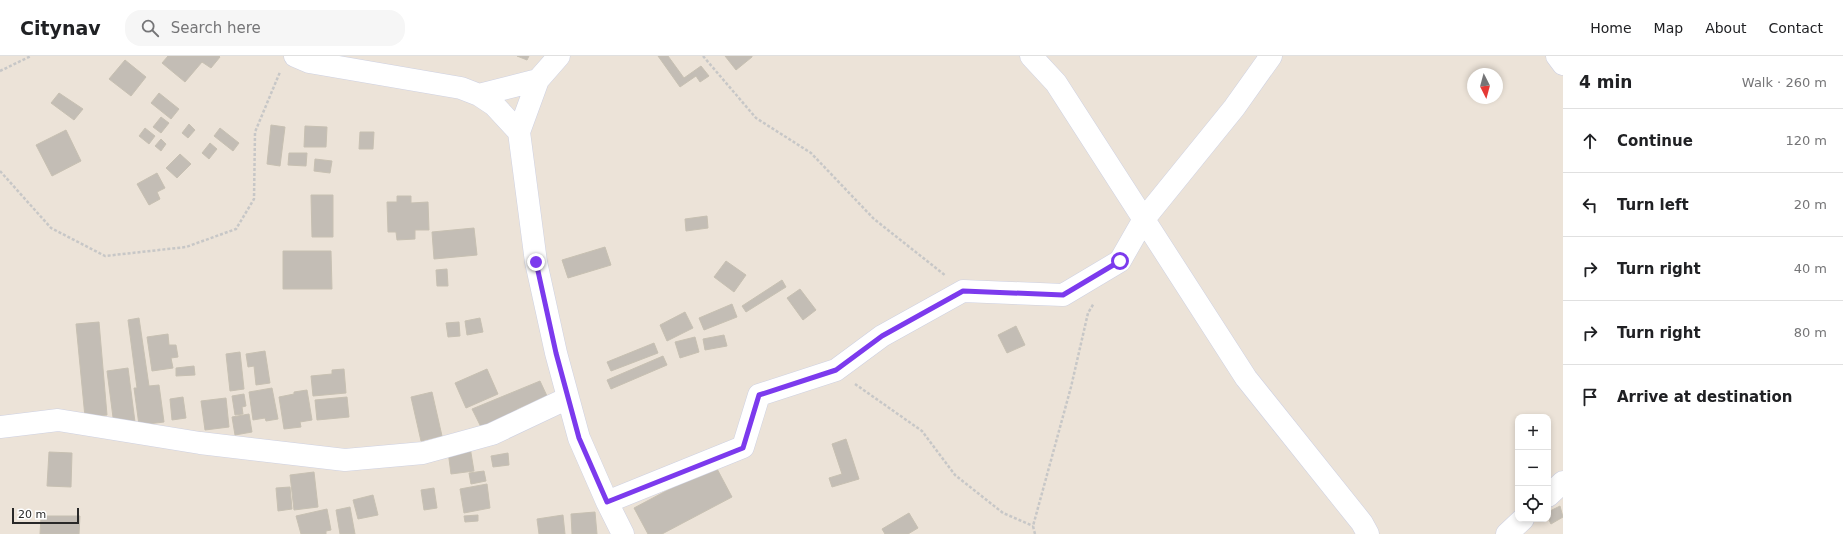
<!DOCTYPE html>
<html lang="en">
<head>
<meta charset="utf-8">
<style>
  :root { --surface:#fff; --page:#f6f6f6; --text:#202124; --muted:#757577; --line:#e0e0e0 }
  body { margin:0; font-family:"DejaVu Sans",sans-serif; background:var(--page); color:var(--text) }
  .controls { position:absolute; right:12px; bottom:12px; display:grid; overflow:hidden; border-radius:8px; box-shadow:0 2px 6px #0003 }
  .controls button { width:36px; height:36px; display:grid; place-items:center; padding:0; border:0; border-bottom:1px solid var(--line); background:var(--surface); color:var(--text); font:20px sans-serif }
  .compass { position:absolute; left:1467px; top:12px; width:36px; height:36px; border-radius:50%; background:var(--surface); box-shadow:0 2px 6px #0003; rotate:174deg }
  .scale { position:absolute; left:12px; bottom:10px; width:67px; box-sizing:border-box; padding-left:4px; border:2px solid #282828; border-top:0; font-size:11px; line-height:14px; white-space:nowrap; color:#282828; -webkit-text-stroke:3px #fff; paint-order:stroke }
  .stop { position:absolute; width:12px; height:12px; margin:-9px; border:3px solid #7c3aed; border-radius:50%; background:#fff }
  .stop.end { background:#7c3aed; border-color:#fff; box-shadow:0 1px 4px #0008 }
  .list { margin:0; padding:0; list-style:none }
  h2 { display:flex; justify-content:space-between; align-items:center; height:52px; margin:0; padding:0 16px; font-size:17px }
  h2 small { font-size:13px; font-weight:400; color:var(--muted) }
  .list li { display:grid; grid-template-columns:26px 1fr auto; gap:12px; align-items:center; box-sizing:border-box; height:64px; padding:0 16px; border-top:1px solid var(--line) }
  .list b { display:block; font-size:15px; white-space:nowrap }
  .list em { font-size:13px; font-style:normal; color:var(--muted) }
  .icon { flex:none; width:22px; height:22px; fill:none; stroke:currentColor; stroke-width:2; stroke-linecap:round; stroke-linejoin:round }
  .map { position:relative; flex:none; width:1563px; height:478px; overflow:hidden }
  header { display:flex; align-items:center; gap:24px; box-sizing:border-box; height:56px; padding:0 20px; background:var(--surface); border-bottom:1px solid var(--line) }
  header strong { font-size:19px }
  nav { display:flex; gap:22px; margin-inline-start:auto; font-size:14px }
  .search { width:280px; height:36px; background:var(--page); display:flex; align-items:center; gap:10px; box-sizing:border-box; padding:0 14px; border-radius:16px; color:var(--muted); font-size:15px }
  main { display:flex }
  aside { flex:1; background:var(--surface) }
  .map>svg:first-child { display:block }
  .building { fill:#c3bdb5; stroke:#c7c0b2 }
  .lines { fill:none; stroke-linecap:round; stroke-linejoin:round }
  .minor-casing { stroke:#ced1e2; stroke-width:23 }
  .path { stroke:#c7c7c7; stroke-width:2.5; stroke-dasharray:3 2; stroke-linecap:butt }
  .minor { stroke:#fff; stroke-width:22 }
  .route { stroke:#7c3aed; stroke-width:5 }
</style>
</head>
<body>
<header>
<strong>Citynav</strong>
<div class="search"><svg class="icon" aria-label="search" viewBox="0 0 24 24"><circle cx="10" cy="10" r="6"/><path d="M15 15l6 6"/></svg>Search here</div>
<nav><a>Home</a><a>Map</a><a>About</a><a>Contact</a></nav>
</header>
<main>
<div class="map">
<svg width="1563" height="478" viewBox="0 0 1563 478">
  <rect width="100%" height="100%" fill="#ece3d8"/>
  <path class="building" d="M 168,0 L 219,0 L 220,1 L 211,12 L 202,6 L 185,26 L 162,7 Z
    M 517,0 L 529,0 L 527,4 Z
    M 658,0 L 668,0 L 684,22 L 701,10 L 709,20 L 700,26 L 696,20 L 680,31 Z
    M 725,0 L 752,0 L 752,1 L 736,14 Z
    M 125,4 L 146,21 L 131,40 L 109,23 Z
    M 59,37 L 83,53 L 74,64 L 51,47 Z
    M 159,37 L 179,53 L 171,63 L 151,47 Z
    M 161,61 L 169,67 L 161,77 L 153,71 Z
    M 189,68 L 195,74 L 188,82 L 182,77 Z
    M 271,69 L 285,71 L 280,110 L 267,108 Z
    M 305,70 L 327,71 L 326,91 L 304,91 Z
    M 145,72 L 155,80 L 149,88 L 139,80 Z
    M 220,72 L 239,87 L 233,95 L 214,80 Z
    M 66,74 L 81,105 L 52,120 L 36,89 Z
    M 360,76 L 374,76 L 373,93 L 359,93 Z
    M 161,83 L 166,88 L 161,95 L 155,90 Z
    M 210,87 L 217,93 L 209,103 L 202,97 Z
    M 289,97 L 307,97 L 306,110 L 288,109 Z
    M 180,98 L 191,108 L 177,122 L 166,112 Z
    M 315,103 L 332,105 L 330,117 L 314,115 Z
    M 157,117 L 165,132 L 157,136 L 160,143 L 149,149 L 137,128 Z
    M 311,139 L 333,139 L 333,181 L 312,181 Z
    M 397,140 L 411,140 L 411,147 L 428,146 L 429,174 L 415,174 L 415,183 L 397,184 L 396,176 L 388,176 L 387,146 L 397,146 Z
    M 707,160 L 708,172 L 686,175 L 685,163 Z
    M 474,172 L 477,199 L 434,203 L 432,176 Z
    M 605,191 L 611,209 L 568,222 L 562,204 Z
    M 283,195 L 331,195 L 332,233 L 283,233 Z
    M 726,205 L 746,219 L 734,236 L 714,221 Z
    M 447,213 L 448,230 L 437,230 L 436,214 Z
    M 782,224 L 786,231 L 746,256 L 742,250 Z
    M 800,233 L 816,254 L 803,264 L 787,242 Z
    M 732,248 L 737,261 L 704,274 L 699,262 Z
    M 685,256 L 693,272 L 667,285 L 660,269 Z
    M 139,262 L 149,330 L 159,329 L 164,366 L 139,369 L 134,332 L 137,332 L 128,264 Z
    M 480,262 L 483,276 L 467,279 L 465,265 Z
    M 99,266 L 107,359 L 85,361 L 76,268 Z
    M 459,266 L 460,280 L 448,281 L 446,267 Z
    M 1016,270 L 1025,289 L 1007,297 L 998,279 Z
    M 168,278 L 169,289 L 176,289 L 178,301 L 171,302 L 173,312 L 152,315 L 147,281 Z
    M 724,279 L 727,290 L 705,294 L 703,283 Z
    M 695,281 L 699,296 L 680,302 L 675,286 Z
    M 654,287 L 658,297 L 611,315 L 607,306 Z
    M 265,295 L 270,327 L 256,329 L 254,310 L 248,311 L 246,298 Z
    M 240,296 L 244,333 L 230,335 L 226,298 Z
    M 663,300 L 667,309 L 611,333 L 607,324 Z
    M 194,310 L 195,319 L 176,320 L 176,312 Z
    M 128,312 L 135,366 L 114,369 L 107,315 Z
    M 344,313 L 346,337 L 313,340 L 311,320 L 332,318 L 332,314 Z
    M 487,313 L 498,338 L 466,352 L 455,327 Z
    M 540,325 L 547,340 L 517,353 L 519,358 L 482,373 L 472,353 Z
    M 272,332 L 278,363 L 266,365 L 265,362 L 253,364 L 249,336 Z
    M 307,334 L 312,364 L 300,366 L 301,371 L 284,373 L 279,341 L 294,338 L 294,336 Z
    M 432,336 L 442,380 L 421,385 L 411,341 Z
    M 244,338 L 246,350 L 242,351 L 243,358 L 235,359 L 232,340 Z
    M 183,341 L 186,362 L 172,364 L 170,343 Z
    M 347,341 L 349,361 L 317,364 L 315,344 Z
    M 226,342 L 229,371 L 205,374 L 201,345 Z
    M 249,358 L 252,376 L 235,379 L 232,361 Z
    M 846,383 L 859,423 L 832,431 L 829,422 L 842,418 L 832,388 Z
    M 470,391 L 474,415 L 451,418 L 448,395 Z
    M 49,396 L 72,397 L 71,431 L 47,430 Z
    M 508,397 L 509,409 L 493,411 L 491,400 Z
    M 715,409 L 732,441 L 662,478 L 648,478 L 634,452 Z
    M 484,415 L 486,425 L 471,428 L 469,417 Z
    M 314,416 L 318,451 L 294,454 L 290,419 Z
    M 487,428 L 490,452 L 464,457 L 460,433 Z
    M 290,431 L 292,453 L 278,455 L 276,432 Z
    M 434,432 L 437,452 L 424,454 L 421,434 Z
    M 373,439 L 378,459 L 358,463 L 353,444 Z
    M 1560,450 L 1563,461 L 1551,468 L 1548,462 L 1548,456 Z
    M 350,451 L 355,478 L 340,478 L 336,454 Z
    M 327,453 L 331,474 L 326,475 L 326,478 L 301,478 L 296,460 Z
    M 595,456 L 597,478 L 572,478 L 571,458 Z
    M 909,457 L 918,472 L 908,478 L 885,478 L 882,473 Z
    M 478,459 L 478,465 L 465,466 L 464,460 Z
    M 563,459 L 565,478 L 539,478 L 537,463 Z
    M 41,460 L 80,460 L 79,478 L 40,478 Z"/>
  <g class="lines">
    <defs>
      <path id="minor" d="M 295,0 L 309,6 L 461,32 L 479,39 L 494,49 L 519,76 L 536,206 L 556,297 L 579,382 L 607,446 L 623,478
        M 1031,0 L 1056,27 L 1246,322 L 1362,467 L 1368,478
        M 1557,0 L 1563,8
        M 479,39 L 538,24
        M 519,76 L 538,24 L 559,0
        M 0,371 L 58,364 L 200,387 L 345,404 L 423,397 L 492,378 L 568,342
        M 1548,440 L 1563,426
        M 607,446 L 743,391 L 759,339 L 836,314 L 882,280 L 963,235 L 1063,239 L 1120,205 L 1144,163 L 1234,52 L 1271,0
        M 1507,478 L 1523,463"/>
    </defs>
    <use href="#minor" class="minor-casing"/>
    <path class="path" d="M 703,0 L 756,62 L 811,97 L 874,163 L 946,220
      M 0,15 L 31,0
      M 0,115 L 51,172 L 105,200 L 186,191 L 236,173 L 254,143 L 255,76 L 280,16
      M 855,328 L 922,375 L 955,419 L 1003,457 L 1033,470
      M 1035,478 L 1033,470 L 1071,331 L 1088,257 L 1094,247"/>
    <use href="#minor" class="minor"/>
  </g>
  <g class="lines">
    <path class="route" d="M 536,206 L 556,297 L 579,382 L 607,446 L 743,392 L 759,339 L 836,314 L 882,280 L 963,235 L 1063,239 L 1120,205"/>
  </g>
</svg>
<div class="controls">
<button>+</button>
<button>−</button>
<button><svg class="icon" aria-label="locate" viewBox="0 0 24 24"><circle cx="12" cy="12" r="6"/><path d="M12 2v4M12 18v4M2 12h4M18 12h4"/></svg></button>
</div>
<svg class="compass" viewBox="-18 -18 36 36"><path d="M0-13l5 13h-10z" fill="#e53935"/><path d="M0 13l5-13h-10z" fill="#757577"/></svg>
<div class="scale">20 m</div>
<div class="stop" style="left:1120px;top:205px"></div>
<div class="stop end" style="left:536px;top:206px"></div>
</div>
<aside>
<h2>4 min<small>Walk · 260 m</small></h2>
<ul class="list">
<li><svg class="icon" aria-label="ahead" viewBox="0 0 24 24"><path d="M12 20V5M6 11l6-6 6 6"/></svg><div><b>Continue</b></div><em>120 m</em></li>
<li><svg class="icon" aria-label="left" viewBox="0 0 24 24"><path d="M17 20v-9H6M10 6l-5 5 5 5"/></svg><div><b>Turn left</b></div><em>20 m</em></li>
<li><svg class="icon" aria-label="right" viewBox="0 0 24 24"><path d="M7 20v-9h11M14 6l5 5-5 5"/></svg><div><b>Turn right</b></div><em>40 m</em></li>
<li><svg class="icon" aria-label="right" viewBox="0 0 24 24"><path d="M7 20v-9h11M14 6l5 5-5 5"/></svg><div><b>Turn right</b></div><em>80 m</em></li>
<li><svg class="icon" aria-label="arrive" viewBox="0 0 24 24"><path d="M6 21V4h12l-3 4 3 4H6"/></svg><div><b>Arrive at destination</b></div></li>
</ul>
</aside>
</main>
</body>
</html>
